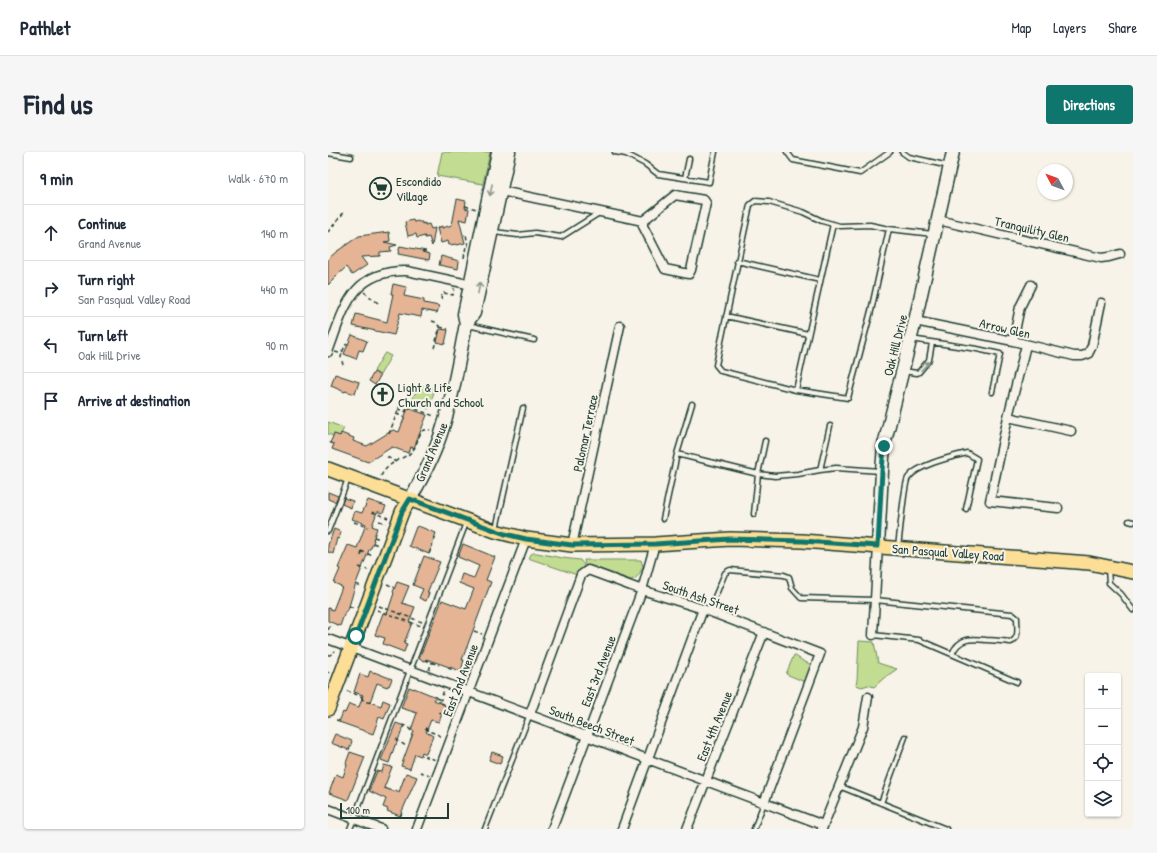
<!DOCTYPE html>
<html lang="en">
<head>
<meta charset="utf-8">
<style>
  :root { --surface:#fff; --page:#f6f6f7; --text:#1f2937; --muted:#747a83; --line:#e0e1e3; --accent:#0f766e }
  body { margin:0; font-family:"Patrick Hand",sans-serif; background:var(--page); color:var(--text) }
  .controls { position:absolute; right:12px; bottom:12px; display:grid; overflow:hidden; border-radius:4px; box-shadow:0 1px 3px #0004 }
  .controls button { width:36px; height:36px; display:grid; place-items:center; padding:0; border:0; border-bottom:1px solid var(--line); background:var(--surface); color:var(--text); font:20px sans-serif }
  .compass { position:absolute; left:709px; top:12px; width:36px; height:36px; border-radius:50%; background:var(--surface); box-shadow:0 1px 3px #0004; rotate:311deg }
  .scale { position:absolute; left:12px; bottom:10px; width:109px; box-sizing:border-box; padding-left:4px; border:2px solid #1f3d34; border-top:0; font-size:11px; line-height:14px; white-space:nowrap; color:#1f3d34; -webkit-text-stroke:3px #f7f3e8; paint-order:stroke }
  .stop { position:absolute; width:12px; height:12px; margin:-9px; border:3px solid #0f766e; border-radius:50%; background:#fff }
  .stop.end { background:#0f766e; border-color:#fff; box-shadow:0 1px 4px #0008 }
  .list { margin:0; padding:0; list-style:none }
  h2 { display:flex; justify-content:space-between; align-items:center; height:52px; margin:0; padding:0 16px; font-size:17px }
  h2 small { font-size:13px; font-weight:400; color:var(--muted) }
  .list li { display:grid; grid-template-columns:26px 1fr auto; gap:12px; align-items:center; box-sizing:border-box; height:56px; padding:0 16px; border-top:1px solid var(--line) }
  .list b { display:block; font-size:15px; white-space:nowrap }
  .list p { margin:0; font-size:13px; white-space:nowrap; color:var(--muted) }
  .list em { font-size:13px; font-style:normal; color:var(--muted) }
  .icon { flex:none; width:22px; height:22px; fill:none; stroke:currentColor; stroke-width:2; stroke-linecap:round; stroke-linejoin:round }
  .map { position:relative; flex:none; width:805px; height:677px; overflow:hidden; border-radius:4px }
  header { display:flex; align-items:center; gap:24px; box-sizing:border-box; height:56px; padding:0 20px; background:var(--surface); border-bottom:1px solid var(--line) }
  header strong { font-size:19px }
  nav { display:flex; gap:22px; margin-inline-start:auto; font-size:14px }
  .intro { display:flex; align-items:center; justify-content:space-between; box-sizing:border-box; height:96px; padding:0 24px }
  h1 { margin:0; font-size:28px }
  .button { padding:10px 18px; border-radius:4px; background:var(--accent); color:#fff; font-size:14px; font-weight:700 }
  main { display:flex; gap:24px; padding:0 24px }
  aside { flex:1; background:var(--surface); border-radius:4px; box-shadow:0 1px 3px #0004 }
  .map>svg:first-child { display:block }
  .green { fill:#c2dc92; stroke:#708c63 }
  .building { fill:#e4b495; stroke:#1f3d34 }
  .lines { fill:none; stroke-linecap:round; stroke-linejoin:round }
  .lane-casing { stroke:#1f3d34; stroke-width:7 }
  .street-casing { stroke:#1f3d34; stroke-width:11 }
  .secondary-casing { stroke:#1f3d34; stroke-width:15 }
  .primary-casing { stroke:#1f3d34; stroke-width:16 }
  .path { stroke:#1f3d34; stroke-width:1.5; stroke-dasharray:4 3; stroke-linecap:butt }
  .lane { stroke:#f7f3e8; stroke-width:4 }
  .street { stroke:#f7f3e8; stroke-width:8 }
  .secondary { stroke:#f7f3e8; stroke-width:12 }
  .primary { stroke:#fdde96; stroke-width:13 }
  .oneway { stroke:#8b988e }
  .route { stroke:#0f766e; stroke-width:5 }
  .labels { text-anchor:middle; dominant-baseline:central; stroke-width:4; stroke-linejoin:round; paint-order:stroke }
  .poi-label { font-size:13px; fill:#1f3d34; stroke:#f7f3e8; text-anchor:start }
  .street-label { font-size:13px; fill:#1f3d34; stroke:#f7f3e8 }
</style>
</head>
<body>
<header>
<strong>Pathlet</strong>
<nav><a>Map</a><a>Layers</a><a>Share</a></nav>
</header>
<div class="intro"><h1>Find us</h1><a class="button">Directions</a></div>
<main>
<aside>
<h2>9 min<small>Walk · 670 m</small></h2>
<ul class="list">
<li><svg class="icon" aria-label="ahead" viewBox="0 0 24 24"><path d="M12 20V5M6 11l6-6 6 6"/></svg><div><b>Continue</b><p>Grand Avenue</p></div><em>140 m</em></li>
<li><svg class="icon" aria-label="right" viewBox="0 0 24 24"><path d="M7 20v-9h11M14 6l5 5-5 5"/></svg><div><b>Turn right</b><p>San Pasqual Valley Road</p></div><em>440 m</em></li>
<li><svg class="icon" aria-label="left" viewBox="0 0 24 24"><path d="M17 20v-9H6M10 6l-5 5 5 5"/></svg><div><b>Turn left</b><p>Oak Hill Drive</p></div><em>90 m</em></li>
<li><svg class="icon" aria-label="arrive" viewBox="0 0 24 24"><path d="M6 21V4h12l-3 4 3 4H6"/></svg><div><b>Arrive at destination</b></div></li>
</ul>
</aside>
<div class="map">
<svg width="805" height="677" viewBox="0 0 805 677">
  <rect width="100%" height="100%" fill="#f7f3e8"/>
  <filter id="ink" filterUnits="userSpaceOnUse"><feTurbulence type="fractalNoise" baseFrequency=".025" numOctaves="2"/><feDisplacementMap in="SourceGraphic" scale="8" xChannelSelector="R" yChannelSelector="G"/><feConvolveMatrix kernelMatrix="1 2 1 2 8 2 1 2 1" color-interpolation-filters="sRGB"/></filter>
  <g filter="url(#ink)">
    <path class="green" d="M 114,0 L 162,0 L 155,32 L 109,24 Z
      M 57,201 L 63,204 L 52,223 L 46,219 L 56,202 Z
      M 91,233 L 107,236 L 101,257 L 86,252 L 82,252 Z
      M 0,270 L 16,276 L 12,284 L 6,282 L 5,284 L 0,282 Z
      M 205,401 L 209,401 L 234,406 L 252,408 L 256,413 L 255,416 L 249,423 L 200,406 L 202,403 Z
      M 256,408 L 313,408 L 315,414 C 312,420 311,426 303,428 L 266,415 L 260,415 L 257,413 Z
      M 531,489 L 546,490 L 550,511 L 569,517 L 556,526 L 546,535 L 540,533 L 534,535 L 528,533 L 529,528 Z
      M 466,503 L 475,509 L 484,513 L 477,530 L 458,522 Z"/>
    <path class="building" d="M 129,47 L 138,49 L 137,56 L 141,57 L 139,69 L 131,67 L 137,91 L 129,93 L 129,92 L 121,93 L 120,89 L 113,91 L 109,76 L 114,74 L 114,76 L 124,73 Z
      M 85,68 L 86,70 L 90,69 L 91,70 L 94,70 L 94,72 L 97,71 L 97,73 L 101,72 L 103,77 L 107,76 L 104,94 L 101,85 L 97,86 L 97,84 L 89,86 L 88,82 L 80,84 L 77,70 Z
      M 61,80 L 62,89 L 56,90 L 69,93 L 62,95 L 63,99 L 52,100 L 52,104 L 33,105 L 39,113 L 24,123 L 18,115 L 0,133 L 0,107 L 8,100 L 31,84 Z
      M 72,94 L 98,99 L 94,100 L 102,102 L 101,108 L 70,102 Z
      M 113,104 L 131,109 L 130,117 L 111,113 Z
      M 65,132 L 78,135 L 76,144 L 96,148 L 96,151 L 111,154 L 109,161 L 94,158 L 93,165 L 72,161 L 66,183 L 25,174 L 28,162 L 59,170 L 65,142 L 63,142 Z
      M 112,177 L 120,178 L 117,192 L 109,190 Z
      M 24,183 L 39,189 L 35,199 L 31,198 L 28,207 L 16,202 Z
      M 46,220 L 52,224 L 47,233 L 41,229 Z
      M 7,222 L 31,230 L 27,242 L 17,239 L 17,240 L 3,234 Z
      M 80,256 L 99,263 L 86,296 L 82,295 L 80,301 L 64,295 L 40,310 L 4,297 L 6,292 L 2,291 L 6,282 L 12,284 L 13,281 L 26,286 L 25,289 L 39,294 L 65,278 L 71,280 Z
      M 0,340 L 10,344 L 7,350 L 0,347 Z
      M 16,346 L 25,349 L 23,356 L 14,352 Z
      M 40,348 L 58,354 L 55,361 L 51,360 L 49,360 L 44,374 L 49,376 L 45,388 L 46,388 L 43,396 L 42,396 L 41,398 L 27,434 L 20,458 L 19,458 L 17,460 L 12,474 L 0,469 L 0,456 L 5,458 L 14,435 L 12,435 L 13,434 L 6,431 L 12,417 L 10,416 L 20,393 L 29,396 L 38,372 L 24,367 L 27,359 L 34,361 Z
      M 90,374 L 108,381 L 101,402 L 81,394 L 88,375 Z
      M 6,377 L 13,380 L 11,387 L 9,386 L 5,402 L 0,400 L 0,393 Z
      M 135,392 L 167,405 L 158,428 L 163,430 L 134,508 L 136,508 L 133,519 L 98,507 L 97,509 L 91,507 L 114,448 L 138,457 L 146,437 L 131,431 L 134,422 L 146,426 L 151,414 L 130,405 Z
      M 96,404 L 112,410 L 99,441 L 101,441 L 98,449 L 91,446 L 95,437 L 85,433 Z
      M 69,430 L 81,434 L 74,451 L 87,455 L 81,470 L 84,471 L 76,491 L 79,492 L 76,500 L 55,492 L 57,486 L 47,483 L 55,461 L 59,462 L 66,441 L 65,440 Z
      M 42,519 L 46,521 L 46,520 L 64,527 L 61,534 L 59,534 L 59,535 L 49,531 L 42,550 L 53,554 L 55,548 L 62,551 L 56,567 L 51,565 L 45,582 L 11,570 L 15,560 L 17,561 L 21,552 L 31,555 L 35,543 L 26,540 L 32,522 L 40,525 Z
      M 81,535 L 86,537 L 86,536 L 108,545 L 106,548 L 117,553 L 111,570 L 103,568 L 98,580 L 105,584 L 98,602 L 94,600 L 93,604 L 87,602 L 82,617 L 73,614 L 86,579 L 83,578 L 89,561 L 73,556 Z
      M 68,571 L 76,574 L 68,593 L 67,593 L 61,611 L 53,608 Z
      M 7,582 L 24,589 L 21,598 L 3,591 Z
      M 22,600 L 37,605 L 20,648 L 1,641 L 8,622 L 15,625 L 19,613 L 18,611 Z
      M 164,600 L 175,604 L 172,612 L 161,608 Z
      M 56,613 L 64,615 L 56,636 L 67,640 L 68,638 L 71,640 L 78,621 L 89,625 L 72,664 L 59,659 L 60,657 L 55,655 L 58,647 L 41,639 L 49,619 L 54,620 Z"/>
    <g class="lines">
      <defs>
        <path id="lane" d="M 287,0 L 298,2 L 317,12 L 330,22 L 381,30 L 387,0
          M 459,0 L 465,8 L 532,21 L 562,0
          M 574,0 L 581,5 L 621,14
          M 0,1 L 23,5
          M 357,26 L 361,7
          M 561,77 L 543,159 L 520,246 L 468,238 L 393,219 L 388,213 L 422,53 L 427,49 L 441,50 L 475,60 L 494,69 L 512,74 L 542,73 L 561,77 L 605,82
          M 166,80 L 190,83 L 207,81 L 233,85 L 271,61
          M 409,109 L 492,128
          M 398,164 L 480,182
          M 140,173 L 206,188
          M 583,187 L 649,197 L 672,202 L 664,240
          M 575,219 L 589,221 L 591,220 L 601,208 L 604,191
          M 468,238 L 505,72
          M 349,302 L 430,322 L 447,324 L 470,322 L 492,318 L 508,316 L 553,319
          M 492,318 L 502,274
          M 426,362 L 430,322 L 437,289
          M 335,367 L 349,302 L 364,252
          M 801,369 L 805,370
          M 168,377 L 195,256
          M 0,379 L 20,327
          M 570,394 C 572,383 576,331 580,326 C 589,313 623,305 639,301 L 649,307 L 638,357
          M 780,417 L 781,431 L 793,442 L 805,458
          M 381,459 L 397,421 L 402,418 L 456,423 L 461,425 L 464,436 L 473,446 L 547,448 L 684,462 L 689,466 C 689,475 692,486 683,490 C 674,489 666,488 658,488 C 642,486 631,486 624,502
          M 545,483 L 591,488 L 689,530
          M 511,634 L 618,677
          M 553,651 L 577,585
          M 22,677 L 138,371
          M 157,677 L 202,562
          M 426,677 L 436,651"/>
        <path id="street" d="M 173,39 L 315,69
          M 347,43 L 376,48 L 378,51 L 363,118 L 361,122 L 337,117 L 315,74 L 315,69 Z
          M 610,68 L 773,106 L 781,105 L 792,102
          M 587,169 L 685,189 L 746,204 L 754,204 L 760,202 L 764,194 L 773,151
          M 685,189 L 692,155 L 703,133
          M 698,193 L 680,265 L 662,349 L 730,356
          M 0,200 C 16,157 23,118 79,119 L 135,131 L 143,132
          M 680,265 L 743,279
          M 244,393 L 292,174
          M 545,483 L 550,394
          M 0,487 L 495,673
          M 202,562 L 253,423 L 260,418 L 314,438 L 375,457 L 492,502 L 436,651
          M 0,657 L 53,677
          M 89,677 L 198,387
          M 224,677 L 314,438 L 327,392
          M 294,677 L 375,457
          M 359,677 L 436,480
          M 494,677 L 535,575 L 540,545"/>
        <path id="secondary" d="M 138,172 L 146,161 L 181,0
          M 82,347 C 95,325 108,300 115,275 C 126,241 131,206 138,172 L 136,162 L 170,0
          M 550,394 L 554,319 L 556,293 L 587,169 L 625,0"/>
        <path id="primary" d="M 0,317 L 167,379 L 198,387 L 244,393 L 327,392 L 402,387 L 474,389 L 761,411 L 805,420
          M 0,557 L 74,360 L 82,347"/>
      </defs>
      <use href="#lane" class="lane-casing"/>
      <use href="#street" class="street-casing"/>
      <use href="#secondary" class="secondary-casing"/>
      <use href="#primary" class="primary-casing"/>
      <path class="path" d="M 137,54 L 149,57
        M 0,80 L 17,59
        M 136,106 L 138,94 L 140,94 L 138,82 L 136,83
        M 36,140 L 50,151
        M 113,147 L 114,142 L 116,141 L 125,143 L 126,136
        M 104,169 L 107,170 L 112,175 L 106,196
        M 112,175 L 120,177
        M 7,200 L 11,201 L 15,199
        M 15,213 L 13,205 L 17,193 L 20,192
        M 70,257 L 79,260
        M 77,260 L 80,255 L 82,255 L 106,264
        M 68,262 L 77,265
        M 61,282 L 72,253
        M 59,305 L 68,310
        M 53,324 C 56,317 66,309 74,306 C 78,304 81,303 84,299 C 91,293 89,275 102,278
        M 44,360 L 60,366
        M 51,369 L 58,371
        M 26,370 L 40,375
        M 46,385 L 52,387
        M 45,391 L 50,393
        M 33,399 L 45,404
        M 101,402 L 108,384
        M 33,404 L 34,399
        M 31,415 L 40,418
        M 28,432 L 34,435
        M 59,432 L 66,435
        M 21,454 L 26,456
        M 51,454 L 94,470
        M 49,458 L 93,474
        M 0,478 L 2,474
        M 146,479 L 154,482
        M 0,503 L 2,503 L 7,499
        M 97,508 L 111,513
        M 120,516 L 128,519
        M 101,518 L 104,510
        M 0,520 L 1,521
        M 19,539 L 35,545
        M 34,545 L 34,547 L 39,550 L 47,551
        M 108,546 L 113,548
        M 112,550 L 116,538
        M 117,556 L 124,559
        M 111,560 L 114,561 L 118,553 L 113,551
        M 8,568 L 12,569
        M 74,573 L 80,575 L 83,579 L 86,580
        M 97,576 L 99,577 L 100,579 L 109,582 L 114,586
        M 68,587 L 79,595
        M 96,604 L 108,608
        M 92,620 L 102,623
        M 72,665 L 75,659"/>
      <use href="#lane" class="lane"/>
      <use href="#street" class="street"/>
      <use href="#secondary" class="secondary"/>
      <use href="#primary" class="primary"/>
    </g>
    <defs><path id="oneway-shaft" d="M-6 0H5M1.5-3L5.5 0L1.5 3" fill="none" stroke-width="1.6" stroke-linecap="round" stroke-linejoin="round"/></defs>
    <g class="oneway">
      <use href="#oneway-shaft" transform="translate(163 38) rotate(101)"/>
      <use href="#oneway-shaft" transform="translate(151 136) rotate(-79)"/>
      <use href="#oneway-shaft" transform="translate(597 214) rotate(-50)"/>
    </g>
  </g>
  <g class="lines" filter="url(#ink)">
    <path class="route" d="M 28,484 L 74,360 L 82,347 L 177,382 L 198,387 L 244,393 L 327,392 L 402,387 L 474,389 L 550,394 L 554,319 L 556,294"/>
  </g>
  <defs>
    <symbol id="supermarket-ring" viewBox="-11 -11 22 22"><circle r="9.5" fill="#f7f3e8" stroke="#1f3d34" stroke-width="1.5"/><path d="M-6-5.5h2.5l.6 2H6L4.5 2H-2.5L-4.4-4H-6ZM-1.5 3.2a1.3 1.3 0 1 0 .1 0ZM3 3.2a1.3 1.3 0 1 0 .1 0Z" fill="#1f3d34"/></symbol>
    <symbol id="church-ring" viewBox="-11 -11 22 22"><circle r="9.5" fill="#f7f3e8" stroke="#1f3d34" stroke-width="1.5"/><path d="M-1.2-6h2.4v3.5h3.3v2.4h-3.3V6h-2.4V-.1h-3.3v-2.4h3.3Z" fill="#1f3d34"/></symbol>
  </defs>
  <g fill-rule="evenodd">
    <use href="#supermarket-ring" x="40" y="24" width="25" height="25"/>
    <use href="#church-ring" x="42" y="230" width="25" height="25"/>
  </g>
  <g class="labels">
    <g class="poi-label">
      <text x="68" y="29">Escondido<tspan x="68" dy="15">Village</tspan></text>
      <text x="70" y="235">Light &amp; Life<tspan x="70" dy="15">Church and School</tspan></text>
    </g>
    <g class="street-label">
      <text transform="translate(704 77) rotate(13)">Tranquility Glen</text>
      <text transform="translate(677 176) rotate(13)">Arrow Glen</text>
      <text transform="translate(567 193) rotate(-76)">Oak Hill Drive</text>
      <text transform="translate(257 281) rotate(-78)">Palomar Terrace</text>
      <text transform="translate(103 300) rotate(-67)">Grand Avenue</text>
      <text transform="translate(620 400) rotate(4)">San Pasqual Valley Road</text>
      <text transform="translate(373 445) rotate(19)">South Ash Street</text>
      <text transform="translate(270 519) rotate(-69)">East 3rd Avenue</text>
      <text transform="translate(132 528) rotate(-69)">East 2nd Avenue</text>
      <text transform="translate(264 573) rotate(21)">South Beech Street</text>
      <text transform="translate(386 574) rotate(-68)">East 4th Avenue</text>
    </g>
  </g>
</svg>
<div class="controls">
<button>+</button>
<button>−</button>
<button><svg class="icon" aria-label="locate" viewBox="0 0 24 24"><circle cx="12" cy="12" r="6"/><path d="M12 2v4M12 18v4M2 12h4M18 12h4"/></svg></button>
<button><svg class="icon" aria-label="layers" viewBox="0 0 24 24"><path d="M12 4l9 5-9 5-9-5zM3 14l9 5 9-5"/></svg></button>
</div>
<svg class="compass" viewBox="-18 -18 36 36"><path d="M0-13l5 13h-10z" fill="#e53935"/><path d="M0 13l5-13h-10z" fill="#747a83"/></svg>
<div class="scale">100 m</div>
<div class="stop" style="left:28px;top:484px"></div>
<div class="stop end" style="left:556px;top:294px"></div>
</div>
</main>
</body>
</html>
